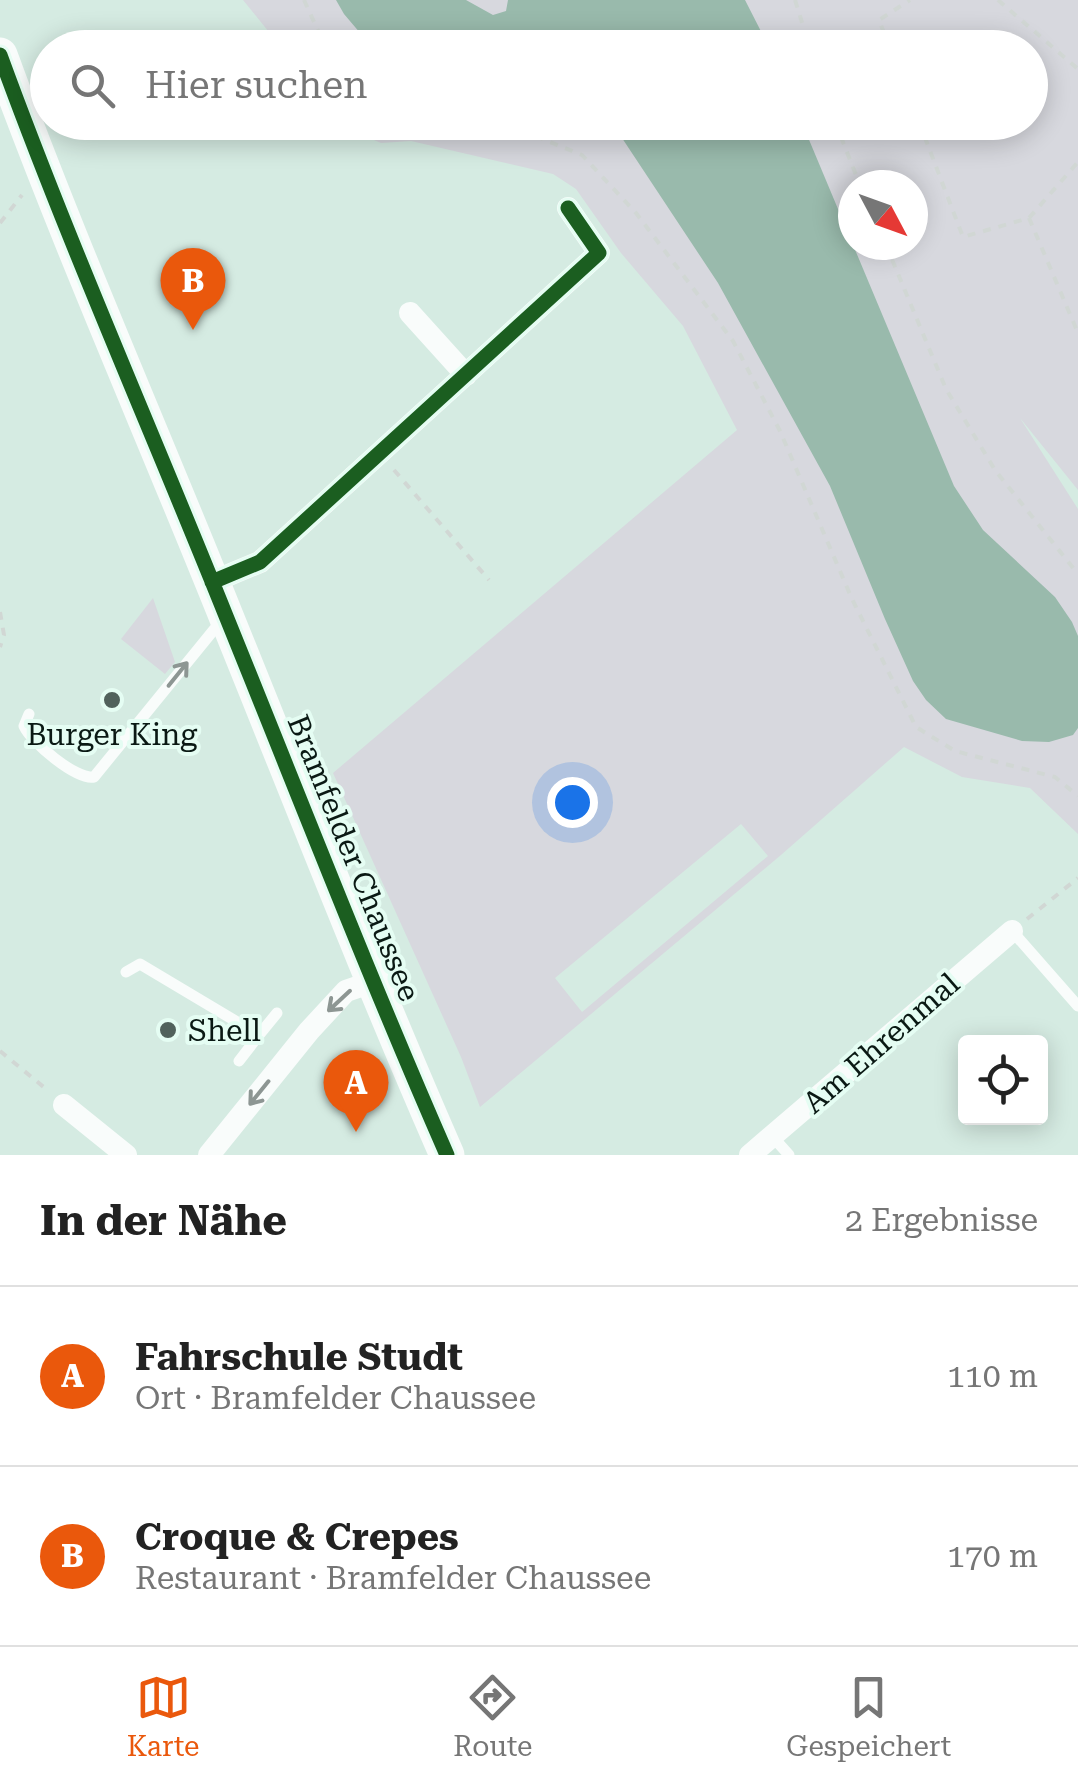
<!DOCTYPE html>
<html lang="de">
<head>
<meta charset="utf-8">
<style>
  :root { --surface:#fff; --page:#f2f2f2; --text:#222; --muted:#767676; --line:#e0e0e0; --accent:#ea580c }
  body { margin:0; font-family:"Roboto Serif",serif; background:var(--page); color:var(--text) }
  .controls { position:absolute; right:30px; bottom:30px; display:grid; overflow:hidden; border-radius:10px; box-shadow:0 5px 25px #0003 }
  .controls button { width:90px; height:90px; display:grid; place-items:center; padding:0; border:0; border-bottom:2px solid var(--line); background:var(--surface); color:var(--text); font:50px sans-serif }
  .compass { position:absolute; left:838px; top:170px; width:90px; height:90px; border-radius:50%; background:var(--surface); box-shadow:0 5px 25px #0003; rotate:131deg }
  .you { position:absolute; left:572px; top:802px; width:35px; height:35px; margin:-25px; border:8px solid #fff; border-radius:50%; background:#1a73e8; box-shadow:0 0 0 15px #1a73e833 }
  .badge { display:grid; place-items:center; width:65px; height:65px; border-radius:50%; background:var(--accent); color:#fff; font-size:32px; font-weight:700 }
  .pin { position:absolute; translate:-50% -82px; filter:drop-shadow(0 2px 5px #0008) }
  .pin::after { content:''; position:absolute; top:52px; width:35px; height:30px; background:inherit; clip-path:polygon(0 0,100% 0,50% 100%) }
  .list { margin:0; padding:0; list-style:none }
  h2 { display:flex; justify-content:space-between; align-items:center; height:130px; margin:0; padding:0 40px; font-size:42px }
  h2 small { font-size:32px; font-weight:400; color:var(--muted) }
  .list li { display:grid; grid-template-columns:65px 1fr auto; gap:30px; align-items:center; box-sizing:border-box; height:180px; padding:0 40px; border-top:2px solid var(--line) }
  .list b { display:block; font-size:38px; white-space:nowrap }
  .list p { margin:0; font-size:32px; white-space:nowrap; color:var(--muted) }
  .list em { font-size:32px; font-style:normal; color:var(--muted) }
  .icon { flex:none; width:55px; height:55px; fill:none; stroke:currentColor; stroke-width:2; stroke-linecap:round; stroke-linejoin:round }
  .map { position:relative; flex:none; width:1078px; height:1155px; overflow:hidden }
  .search { position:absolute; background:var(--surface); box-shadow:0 5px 25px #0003; left:30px; right:30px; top:30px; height:110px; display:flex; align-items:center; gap:25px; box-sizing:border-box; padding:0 35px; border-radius:55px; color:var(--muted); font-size:38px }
  .sheet { height:490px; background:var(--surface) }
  nav { display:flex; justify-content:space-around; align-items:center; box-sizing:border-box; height:140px; border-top:2px solid var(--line); background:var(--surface); font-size:28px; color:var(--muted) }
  nav a { display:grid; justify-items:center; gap:5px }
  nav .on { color:var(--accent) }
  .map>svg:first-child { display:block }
  .green { fill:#d7d8de; fill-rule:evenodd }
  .water { fill:#99baac }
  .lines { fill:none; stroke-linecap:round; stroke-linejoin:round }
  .path { stroke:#d1d7d4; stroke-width:4; stroke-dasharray:8 8; stroke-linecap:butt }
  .lane { stroke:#f9fcfb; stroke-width:11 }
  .street { stroke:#f9fcfb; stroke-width:22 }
  .primary { stroke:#f9fcfb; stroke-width:35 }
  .cycleway-casing { stroke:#e5fdf3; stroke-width:21 }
  .cycleway { stroke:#1b5e20; stroke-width:15 }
  .oneway { stroke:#8d9693 }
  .poi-dot { fill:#51625c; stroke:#e5fdf3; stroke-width:4 }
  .labels { text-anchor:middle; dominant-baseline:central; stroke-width:8; stroke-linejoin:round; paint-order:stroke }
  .poi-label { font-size:30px; fill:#0a1914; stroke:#e5fdf3 }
  .street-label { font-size:30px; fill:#0a1914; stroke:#e5fdf3 }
</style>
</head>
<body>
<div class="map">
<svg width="1078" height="1155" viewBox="0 0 1078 1155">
  <rect width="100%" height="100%" fill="#d5ebe2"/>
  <path class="green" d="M 243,0 L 1078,0 L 1078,490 L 1020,418 L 1078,509 L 1078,834 L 1030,788 L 962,777 L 904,747 L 781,855 L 480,1107 L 461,1057 L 333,773 L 737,430 L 683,326 L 621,253 L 576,189 L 553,174 L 411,141 L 381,143 L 345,128 L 341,123 L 1030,122 L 1030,48 L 281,47 ZM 853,185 L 913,185 L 913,245 L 853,245 ZM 741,824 L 768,856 L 582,1012 L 555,978 Z
    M 153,598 L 175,662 L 165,674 L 121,639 Z"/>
  <path class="water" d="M 336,0 L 466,0 L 493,15 L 506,11 L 508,0 L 745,0 L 769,47 L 372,47 L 344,14 Z
    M 596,123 L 802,123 L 954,486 L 983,530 L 1055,597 L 1072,622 L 1078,636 L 1078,728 L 1073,735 L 1049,742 L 1022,741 L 946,719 L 926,700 L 913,681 L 885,619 L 830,486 L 718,283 L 622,138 Z"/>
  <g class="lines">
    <path class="path" d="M 304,0 L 326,48
      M 795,0 L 810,48
      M 998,0 L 1078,69
      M 890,48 L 879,20 L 910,0
      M 473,122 L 538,137 L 582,155 L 636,213 L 733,341 L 780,431 L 852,599 L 916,727 L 955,751 L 1055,777 L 1078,796
      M 835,122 L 860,185
      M 919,122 L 963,237 L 1029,218 L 1078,162
      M 1029,218 L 1078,333
      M 0,223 L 22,195
      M 886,245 L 946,389 L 995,470 L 1078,574
      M 394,470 L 489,580
      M 0,612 L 4,635 L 0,647
      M 1027,919 L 1078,878
      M 0,1051 L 46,1089"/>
    <path class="lane" d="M 29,714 L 24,726 C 31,742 76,780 94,777 L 221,621
      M 1012,931 L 1078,1006
      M 126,972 L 140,964 L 259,1035 L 277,1013
      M 239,1061 L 259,1035
      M 772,1136 L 789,1155"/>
    <path class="street" d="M 410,313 L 466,375
      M 212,582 L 260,562 L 599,253 L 568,208
      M 64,1105 L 126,1155
      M 209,1155 L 309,1031 L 346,991 L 375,981
      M 750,1155 L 1012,931"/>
    <path class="primary" d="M 0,55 C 69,244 151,429 226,616 C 299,796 369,977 447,1155"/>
    <defs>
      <path id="cycleway" d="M 0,55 C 69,244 151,429 226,616 C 299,796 369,977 447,1155
        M 212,582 L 260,562 L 599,253 L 568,208"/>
    </defs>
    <use href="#cycleway" class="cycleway-casing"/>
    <use href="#cycleway" class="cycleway"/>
  </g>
  <defs><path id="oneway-shaft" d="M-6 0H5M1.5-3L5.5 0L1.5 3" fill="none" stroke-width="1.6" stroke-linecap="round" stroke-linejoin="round" transform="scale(2.5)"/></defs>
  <g class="oneway">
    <use href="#oneway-shaft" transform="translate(178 674) rotate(-51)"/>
    <use href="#oneway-shaft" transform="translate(339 1001) rotate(137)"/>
    <use href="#oneway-shaft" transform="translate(259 1093) rotate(129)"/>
  </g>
  <g class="poi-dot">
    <circle cx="112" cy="700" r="10"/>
    <circle cx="168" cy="1030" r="10"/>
  </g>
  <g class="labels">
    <g class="poi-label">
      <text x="112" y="734">Burger King</text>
      <text x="188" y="1030" text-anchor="start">Shell</text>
    </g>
    <g class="street-label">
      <text transform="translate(354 858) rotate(68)">Bramfelder Chaussee</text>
      <text transform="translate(881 1043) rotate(-41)">Am Ehrenmal</text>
    </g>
  </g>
</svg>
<div class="controls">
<button><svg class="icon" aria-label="locate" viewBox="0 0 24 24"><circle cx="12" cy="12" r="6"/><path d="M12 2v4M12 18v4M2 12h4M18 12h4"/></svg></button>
</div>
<svg class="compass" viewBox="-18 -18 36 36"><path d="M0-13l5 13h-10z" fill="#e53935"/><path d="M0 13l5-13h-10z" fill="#767676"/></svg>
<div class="you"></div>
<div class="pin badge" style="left:356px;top:1132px">A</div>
<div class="pin badge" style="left:193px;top:330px">B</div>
<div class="search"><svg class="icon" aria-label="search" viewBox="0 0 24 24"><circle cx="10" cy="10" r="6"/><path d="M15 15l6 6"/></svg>Hier suchen</div>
</div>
<section class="sheet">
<h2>In der Nähe<small>2 Ergebnisse</small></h2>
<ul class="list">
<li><span class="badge">A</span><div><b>Fahrschule Studt</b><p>Ort · Bramfelder Chaussee</p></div><em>110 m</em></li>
<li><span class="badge">B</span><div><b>Croque &amp; Crepes</b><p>Restaurant · Bramfelder Chaussee</p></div><em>170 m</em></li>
</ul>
</section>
<nav>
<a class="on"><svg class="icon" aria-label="map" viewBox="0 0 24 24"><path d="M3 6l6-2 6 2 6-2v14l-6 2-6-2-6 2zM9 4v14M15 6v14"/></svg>Karte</a>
<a><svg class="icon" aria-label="directions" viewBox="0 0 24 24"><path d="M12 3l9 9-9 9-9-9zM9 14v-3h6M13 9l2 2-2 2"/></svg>Route</a>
<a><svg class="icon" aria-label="saved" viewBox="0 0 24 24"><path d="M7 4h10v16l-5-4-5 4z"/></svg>Gespeichert</a>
</nav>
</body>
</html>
